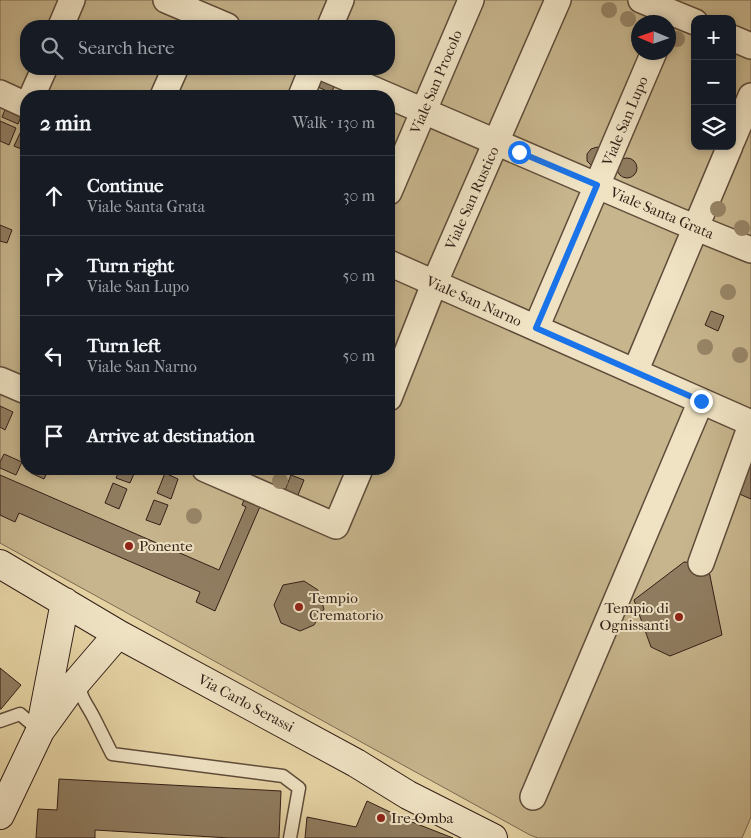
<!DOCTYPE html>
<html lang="en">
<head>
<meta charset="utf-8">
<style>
  :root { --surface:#171b24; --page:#20242c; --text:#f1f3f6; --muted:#9ea1a6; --line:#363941 }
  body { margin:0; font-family:"IM FELL French Canon",serif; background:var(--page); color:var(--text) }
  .controls { position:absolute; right:15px; top:15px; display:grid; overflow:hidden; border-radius:10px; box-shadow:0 2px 8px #0003 }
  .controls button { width:45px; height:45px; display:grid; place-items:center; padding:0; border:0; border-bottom:1px solid var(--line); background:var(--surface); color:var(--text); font:25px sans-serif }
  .compass { position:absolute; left:631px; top:15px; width:45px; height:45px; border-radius:50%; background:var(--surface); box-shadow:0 2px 8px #0003; rotate:272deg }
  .stop { position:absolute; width:15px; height:15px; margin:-11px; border:4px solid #1a73e8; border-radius:50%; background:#fff }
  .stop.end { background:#1a73e8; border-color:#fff; box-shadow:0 1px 5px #0008 }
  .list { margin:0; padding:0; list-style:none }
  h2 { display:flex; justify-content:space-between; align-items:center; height:65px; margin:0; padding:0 20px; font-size:21px }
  h2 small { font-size:16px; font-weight:400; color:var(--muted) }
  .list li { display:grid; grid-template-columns:32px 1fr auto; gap:15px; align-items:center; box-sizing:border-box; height:80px; padding:0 20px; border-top:1px solid var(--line) }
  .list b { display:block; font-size:19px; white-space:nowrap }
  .list p { margin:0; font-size:16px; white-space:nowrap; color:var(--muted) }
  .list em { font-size:16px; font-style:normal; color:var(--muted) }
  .icon { flex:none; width:28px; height:28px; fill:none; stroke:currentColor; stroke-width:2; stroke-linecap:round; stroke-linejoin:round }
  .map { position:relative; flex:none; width:751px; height:838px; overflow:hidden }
  .search { position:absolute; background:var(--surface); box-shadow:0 2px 8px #0003; left:20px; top:20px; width:375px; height:55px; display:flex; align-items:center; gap:12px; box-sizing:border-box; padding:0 18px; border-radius:20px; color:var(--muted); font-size:19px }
  .panel { position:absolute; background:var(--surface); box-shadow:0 2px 8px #0003; left:20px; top:90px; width:375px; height:385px; border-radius:20px }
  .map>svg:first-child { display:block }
  .green { fill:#c7b58d; stroke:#7c6a52; fill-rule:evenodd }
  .building { fill:#907d61; stroke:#321f17 }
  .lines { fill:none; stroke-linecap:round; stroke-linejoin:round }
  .lane-casing { stroke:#5f4c3a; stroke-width:15 }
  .street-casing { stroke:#5f4c3a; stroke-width:28 }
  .secondary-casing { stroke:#321f17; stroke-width:30 }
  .lane { stroke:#efe3c4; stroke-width:12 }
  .street { stroke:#efe3c4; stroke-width:25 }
  .secondary { stroke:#efe3c4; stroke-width:28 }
  .tree { fill:#978567 }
  .route { stroke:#1a73e8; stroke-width:6 }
  .poi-dot { fill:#8f2418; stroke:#efe3c4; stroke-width:2 }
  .labels { text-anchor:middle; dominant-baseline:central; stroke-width:4; stroke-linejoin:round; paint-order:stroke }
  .street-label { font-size:15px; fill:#321f17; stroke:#efe3c4 }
  .poi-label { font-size:15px; fill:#321f17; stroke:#efe3c4; text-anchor:start }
</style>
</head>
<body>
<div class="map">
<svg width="751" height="838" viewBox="0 0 751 838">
  <rect width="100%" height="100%" fill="#e6d4a5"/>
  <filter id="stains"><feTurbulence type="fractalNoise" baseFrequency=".004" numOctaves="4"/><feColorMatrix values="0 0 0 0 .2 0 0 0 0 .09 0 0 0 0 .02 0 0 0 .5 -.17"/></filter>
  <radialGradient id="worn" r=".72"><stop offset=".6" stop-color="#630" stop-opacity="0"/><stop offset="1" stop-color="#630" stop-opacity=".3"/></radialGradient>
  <path class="green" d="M 0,0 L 751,0 L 751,817 L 742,838 L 538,838 L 530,835 L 0,543 ZM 695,19 L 732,19 L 732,146 L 695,146 ZM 638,22 L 668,22 L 668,52 L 638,52 ZM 26,26 L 389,26 L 389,69 L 26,69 ZM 26,96 L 389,96 L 389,469 L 26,469 Z"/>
  <path class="building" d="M 324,75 L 337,81 L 331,93 L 318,87 Z
    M 9,100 L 25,107 L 18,124 L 2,117 Z
    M 0,121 L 16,128 L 9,145 L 0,141 Z
    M 22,129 L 26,131 L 26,151 L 14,146 Z
    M 597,147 L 600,148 L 594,166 L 591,165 L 587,161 L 587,154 L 591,149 Z
    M617 168a10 10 0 1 1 20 0a10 10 0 1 1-20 0Z
    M 0,225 L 12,230 L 7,243 L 0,241 Z
    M 711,311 L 724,316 L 718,331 L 705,325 Z
    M 0,406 L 13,412 L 5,430 L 0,427 Z
    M 4,454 L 22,462 L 16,475 L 0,468 L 0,462 Z
    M 750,462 L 751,462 L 751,499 L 737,493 Z
    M 32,469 L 49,469 L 44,479 L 31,473 Z
    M 120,469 L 136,469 L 130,483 L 116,478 Z
    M 165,473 L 178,479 L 171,499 L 157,493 Z
    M 0,475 L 219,570 L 246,507 L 242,505 L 249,488 L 265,495 L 215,611 L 196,602 L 200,592 L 19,513 L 15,522 L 0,515 Z
    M 291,475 L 304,480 L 296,500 L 283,495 Z
    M 113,483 L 127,489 L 119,509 L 105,503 Z
    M 154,500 L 168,505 L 160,525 L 146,520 Z
    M 684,562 L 701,563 L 709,571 L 722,635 L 670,656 L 651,647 L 634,600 Z
    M 304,581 L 318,590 L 324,609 L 314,625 L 300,631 L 281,623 L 274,605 L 283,585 Z
    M 0,668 L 21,685 L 1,709 L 0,709 Z
    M 59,779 L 281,791 L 279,838 L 230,838 L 95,830 L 95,838 L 36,838 L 38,809 L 57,810 Z
    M 367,801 L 407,820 L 453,838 L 305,838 L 307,817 L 356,827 Z"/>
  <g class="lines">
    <defs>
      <path id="lane" d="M 79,680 C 80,699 86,702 94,718 C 100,730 106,742 112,754 L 283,776 L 299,788 L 290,838
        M 0,721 L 20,714 L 40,731"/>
      <path id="street" d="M 166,0 L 227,26
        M 641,0 L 695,22
        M 61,26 L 72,0
        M 330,26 L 341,0
        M 732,38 L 751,46
        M 326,69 L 677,220 L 751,250
        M 0,93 L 26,105
        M 32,96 L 44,69
        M 163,96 L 175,69
        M 301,96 L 312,69
        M 732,141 L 751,96
        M 389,192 L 471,0
        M 389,263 L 751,423
        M 536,328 L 654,52
        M 635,372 L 730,146
        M 0,380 L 26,391
        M 389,398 L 434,284 L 558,0
        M 205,469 L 336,526 L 360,469
        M 701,563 L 751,425
        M 533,797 L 701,401"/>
      <path id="secondary" d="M 0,564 L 118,634 L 356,763 L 408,795 L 493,838
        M 42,721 L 65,602
        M 0,815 L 40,731 L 69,691 L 118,634"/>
    </defs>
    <use href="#lane" class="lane-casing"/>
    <use href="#street" class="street-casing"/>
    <use href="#secondary" class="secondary-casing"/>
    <use href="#lane" class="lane"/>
    <use href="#street" class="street"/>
    <use href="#secondary" class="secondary"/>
  </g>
  <g class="tree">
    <circle cx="609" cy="10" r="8"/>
    <circle cx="628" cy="19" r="8"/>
    <circle cx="677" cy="39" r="8"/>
    <circle cx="718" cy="209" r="8"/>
    <circle cx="742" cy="228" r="8"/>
    <circle cx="728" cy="292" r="8"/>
    <circle cx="705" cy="347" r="8"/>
    <circle cx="740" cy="355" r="8"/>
    <circle cx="280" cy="481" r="8"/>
    <circle cx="194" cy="516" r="8"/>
  </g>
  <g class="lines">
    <path class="route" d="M 519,152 L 597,185 L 536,328 L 701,401"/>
  </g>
  <g class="poi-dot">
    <circle cx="129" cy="546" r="5"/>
    <circle cx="299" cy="607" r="5"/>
    <circle cx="679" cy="617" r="5"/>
    <circle cx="381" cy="818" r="5"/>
  </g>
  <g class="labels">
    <g class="street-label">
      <text transform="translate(436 82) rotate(-67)">Viale San Procolo</text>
      <text transform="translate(625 121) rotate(-67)">Viale San Lupo</text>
      <text transform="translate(472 198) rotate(-66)">Viale San Rustico</text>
      <text transform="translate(662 213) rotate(23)">Viale Santa Grata</text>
      <text transform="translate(474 301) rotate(24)">Viale San Narno</text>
      <text transform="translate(246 703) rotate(28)">Via Carlo Serassi</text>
    </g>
    <g class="poi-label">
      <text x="139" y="546">Ponente</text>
      <text x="309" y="598">Tempio<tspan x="309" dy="17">Crematorio</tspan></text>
      <text x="669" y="608" text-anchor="end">Tempio di<tspan x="669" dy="17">Ognissanti</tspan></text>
      <text x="391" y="818">Ire-Omba</text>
    </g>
  </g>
  <rect width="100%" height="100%" filter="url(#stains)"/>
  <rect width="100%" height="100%" fill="url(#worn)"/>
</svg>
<div class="controls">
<button>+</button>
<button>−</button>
<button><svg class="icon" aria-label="layers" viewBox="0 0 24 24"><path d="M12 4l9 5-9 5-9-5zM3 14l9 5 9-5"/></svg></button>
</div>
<svg class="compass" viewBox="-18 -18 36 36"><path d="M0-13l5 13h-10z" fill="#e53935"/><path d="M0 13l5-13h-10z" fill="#9ea1a6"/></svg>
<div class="stop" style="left:519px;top:152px"></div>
<div class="stop end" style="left:701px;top:401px"></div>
<div class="search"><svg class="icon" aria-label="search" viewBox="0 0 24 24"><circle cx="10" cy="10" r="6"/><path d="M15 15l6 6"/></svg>Search here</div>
<section class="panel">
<h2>2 min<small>Walk · 130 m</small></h2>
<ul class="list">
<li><svg class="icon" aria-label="ahead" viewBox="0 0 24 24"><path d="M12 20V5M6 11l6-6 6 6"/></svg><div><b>Continue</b><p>Viale Santa Grata</p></div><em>30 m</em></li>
<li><svg class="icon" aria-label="right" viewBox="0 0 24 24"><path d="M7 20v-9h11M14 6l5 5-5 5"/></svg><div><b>Turn right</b><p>Viale San Lupo</p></div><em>50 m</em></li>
<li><svg class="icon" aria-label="left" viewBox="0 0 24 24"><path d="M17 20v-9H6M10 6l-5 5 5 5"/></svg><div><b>Turn left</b><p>Viale San Narno</p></div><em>50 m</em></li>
<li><svg class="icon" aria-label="arrive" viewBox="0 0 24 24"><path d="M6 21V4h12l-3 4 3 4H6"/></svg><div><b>Arrive at destination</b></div></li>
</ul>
</section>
</div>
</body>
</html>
